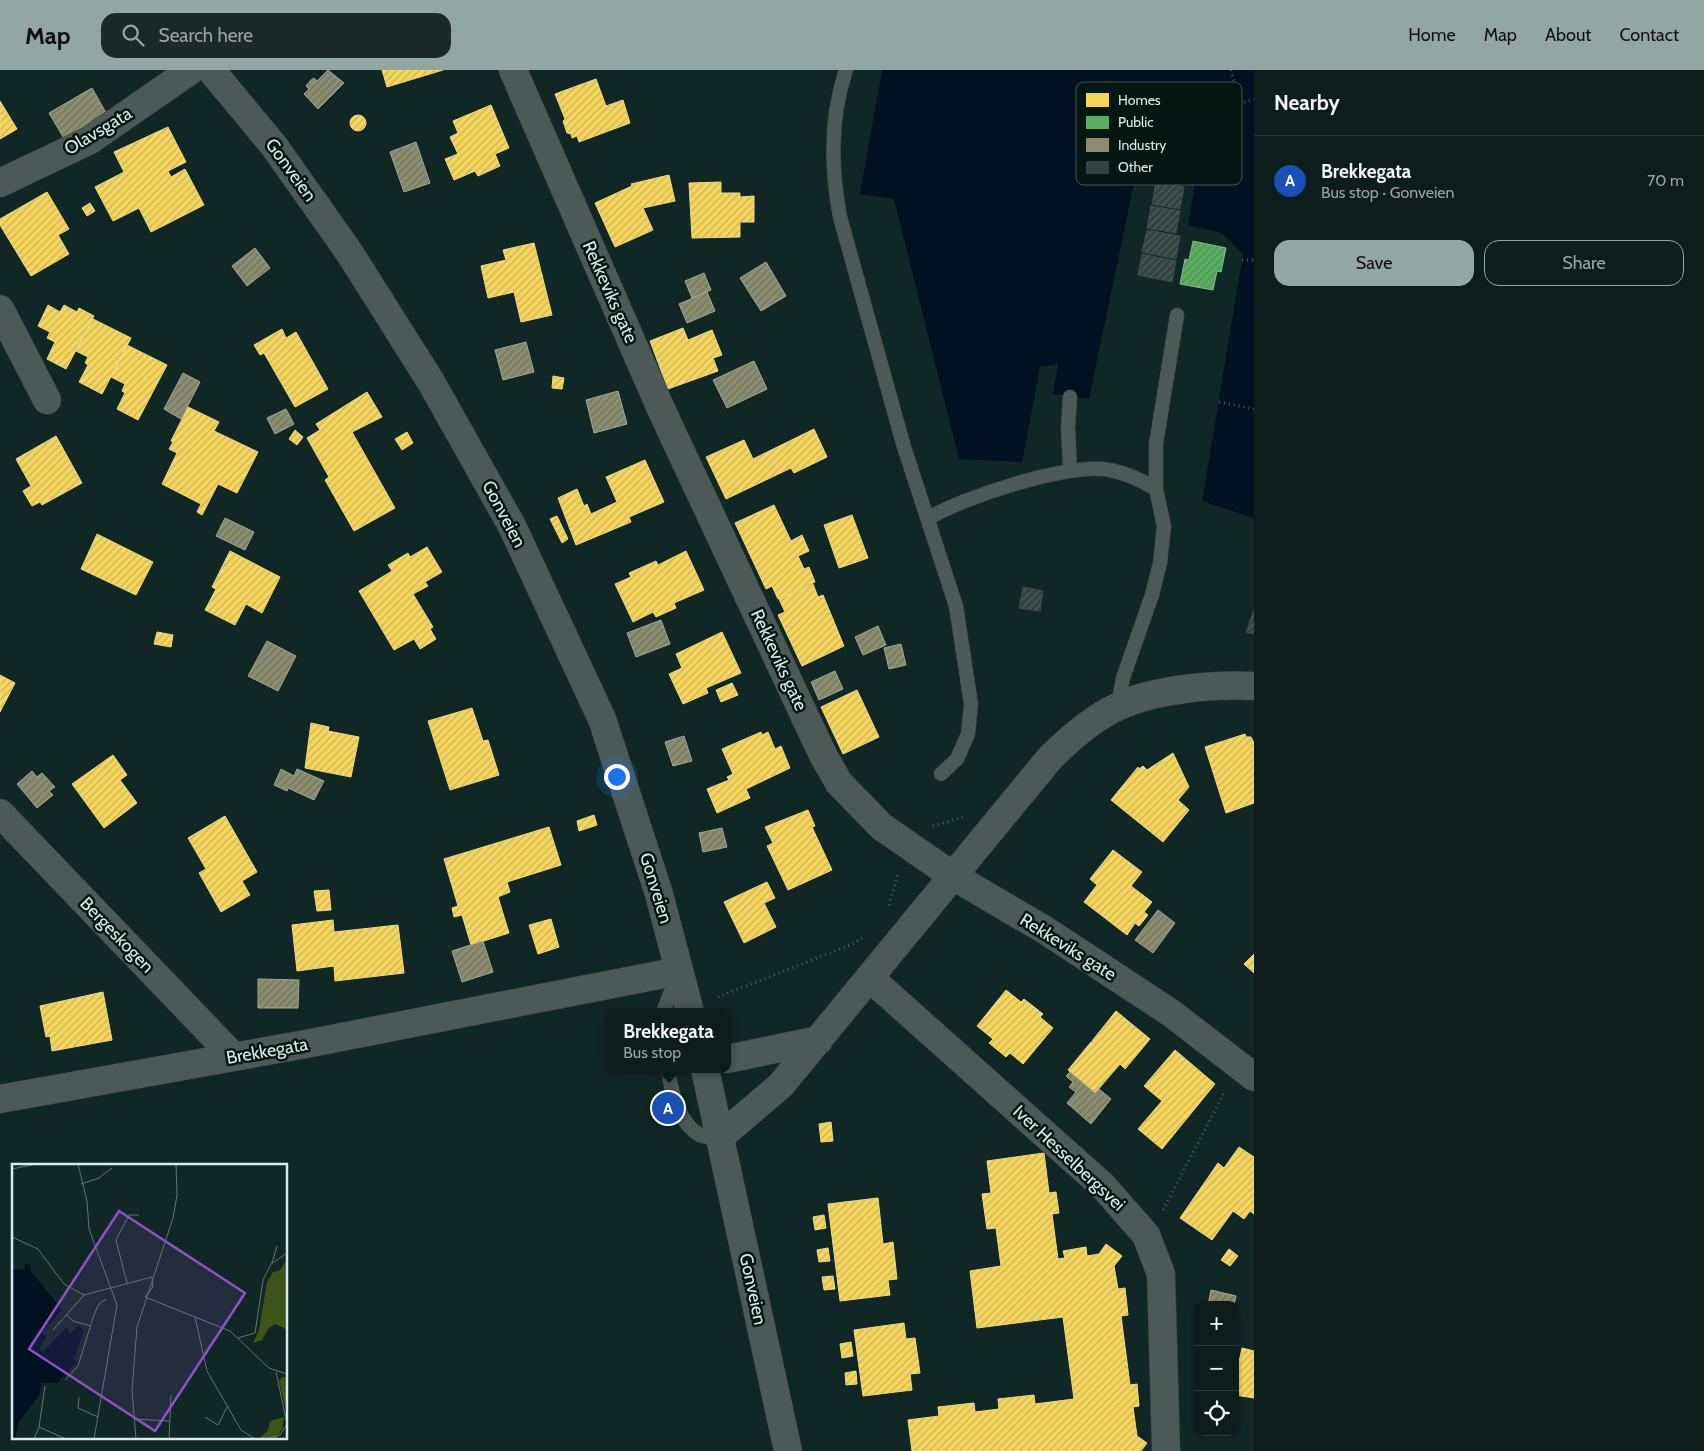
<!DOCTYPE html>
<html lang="en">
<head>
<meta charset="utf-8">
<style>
  :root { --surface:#0d1d1c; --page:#1b2a29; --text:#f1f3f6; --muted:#9aa2a3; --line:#2d3b3b; --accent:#92a7a4 }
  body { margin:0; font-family:Cabin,sans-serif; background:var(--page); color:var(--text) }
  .controls { position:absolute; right:15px; bottom:15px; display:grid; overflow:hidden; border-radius:10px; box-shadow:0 1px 4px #0004 }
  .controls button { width:45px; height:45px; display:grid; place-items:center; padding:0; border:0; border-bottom:1px solid var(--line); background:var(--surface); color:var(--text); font:25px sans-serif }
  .you { position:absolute; left:616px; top:706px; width:18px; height:18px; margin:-12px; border:4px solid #fff; border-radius:50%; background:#1a73e8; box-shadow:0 0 0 8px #1a73e833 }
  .badge { display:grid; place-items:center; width:32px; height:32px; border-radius:50%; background:var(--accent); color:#fff; font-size:16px; font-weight:700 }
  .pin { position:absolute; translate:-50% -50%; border:2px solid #fff; box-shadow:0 1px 5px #0006 }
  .popup { position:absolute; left:606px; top:938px; width:125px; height:65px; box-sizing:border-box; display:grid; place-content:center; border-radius:10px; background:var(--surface); filter:drop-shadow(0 1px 4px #0005); font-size:16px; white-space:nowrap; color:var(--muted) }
  .popup b { font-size:19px; color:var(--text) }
  .popup::after { content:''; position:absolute; left:50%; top:100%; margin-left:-10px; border:10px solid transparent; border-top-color:var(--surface) }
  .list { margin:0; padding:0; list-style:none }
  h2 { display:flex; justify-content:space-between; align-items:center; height:65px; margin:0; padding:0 20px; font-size:21px }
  h2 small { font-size:16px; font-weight:400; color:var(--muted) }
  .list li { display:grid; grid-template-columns:32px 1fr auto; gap:15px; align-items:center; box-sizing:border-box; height:90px; padding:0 20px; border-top:1px solid var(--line) }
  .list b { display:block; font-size:19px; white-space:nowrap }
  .list p { margin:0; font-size:16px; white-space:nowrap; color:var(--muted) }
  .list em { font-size:16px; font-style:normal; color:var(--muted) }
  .actions { display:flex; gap:10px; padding:15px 20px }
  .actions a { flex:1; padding:11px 0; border:1px solid var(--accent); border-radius:15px; text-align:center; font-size:18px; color:var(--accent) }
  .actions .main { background:var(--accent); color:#111 }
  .icon { flex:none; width:28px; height:28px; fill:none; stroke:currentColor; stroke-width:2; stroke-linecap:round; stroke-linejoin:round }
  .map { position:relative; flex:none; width:1254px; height:1381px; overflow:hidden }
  header { display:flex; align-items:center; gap:30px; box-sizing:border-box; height:70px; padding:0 25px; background:var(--accent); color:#111 }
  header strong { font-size:24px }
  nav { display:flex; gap:28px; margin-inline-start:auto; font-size:18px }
  .search { width:350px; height:45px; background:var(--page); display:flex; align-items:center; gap:12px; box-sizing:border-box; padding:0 18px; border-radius:15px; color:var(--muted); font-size:19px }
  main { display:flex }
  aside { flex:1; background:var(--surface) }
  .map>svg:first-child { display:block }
  .water { fill:#021121 }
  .homes { fill:url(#homes-hatch); stroke:#eddc86 }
  .public { fill:url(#public-hatch); stroke:#80c18a }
  .industry { fill:url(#industry-hatch); stroke:#a2a993 }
  .building { fill:url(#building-hatch); stroke:#3d4e49 }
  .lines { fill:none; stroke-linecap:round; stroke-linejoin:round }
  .service-casing { stroke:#31403d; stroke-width:15 }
  .minor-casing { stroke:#31403d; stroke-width:29 }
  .tertiary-casing { stroke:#31403d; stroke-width:29 }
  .path { stroke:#4c5b59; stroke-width:3; stroke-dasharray:1 4; stroke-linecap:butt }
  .service { stroke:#4b5957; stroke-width:14 }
  .minor { stroke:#4b5957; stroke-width:28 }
  .tertiary { stroke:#4b5957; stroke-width:28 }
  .labels { text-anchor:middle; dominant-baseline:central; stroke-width:5; stroke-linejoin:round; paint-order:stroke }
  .street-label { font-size:18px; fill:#d7ece8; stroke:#061613 }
  .inset-road { fill:none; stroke:#607673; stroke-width:1 }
  .view { fill:#8d52c7; fill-opacity:0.15; stroke:#8d52c7; stroke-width:2.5 }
  .inset-edge { fill:none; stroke:#d7ece8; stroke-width:2.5 }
  .key { fill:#061613; stroke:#455653; stroke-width:1 }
  .key-label { font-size:14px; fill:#d7ece8 }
</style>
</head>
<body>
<header>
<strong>Map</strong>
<div class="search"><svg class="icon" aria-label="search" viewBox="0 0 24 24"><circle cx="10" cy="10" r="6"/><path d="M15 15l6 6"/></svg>Search here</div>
<nav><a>Home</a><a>Map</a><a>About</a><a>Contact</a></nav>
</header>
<main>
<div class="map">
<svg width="1254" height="1381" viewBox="0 0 1254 1381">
  <defs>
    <pattern id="homes-hatch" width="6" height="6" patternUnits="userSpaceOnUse" patternTransform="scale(1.25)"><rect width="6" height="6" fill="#f6d55c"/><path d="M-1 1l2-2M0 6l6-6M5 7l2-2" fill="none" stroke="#c8b256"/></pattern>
    <pattern id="public-hatch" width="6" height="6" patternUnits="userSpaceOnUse" patternTransform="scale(1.25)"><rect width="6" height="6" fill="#5aae61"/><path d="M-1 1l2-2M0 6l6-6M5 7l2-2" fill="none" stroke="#528f59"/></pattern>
    <pattern id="industry-hatch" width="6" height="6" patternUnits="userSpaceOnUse" patternTransform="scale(1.25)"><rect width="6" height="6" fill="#8c8c6e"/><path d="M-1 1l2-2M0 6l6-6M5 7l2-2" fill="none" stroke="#717460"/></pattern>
    <pattern id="building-hatch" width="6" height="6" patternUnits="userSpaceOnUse" patternTransform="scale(1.25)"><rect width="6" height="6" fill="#33433f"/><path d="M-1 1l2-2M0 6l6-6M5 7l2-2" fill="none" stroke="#505e5b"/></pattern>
  </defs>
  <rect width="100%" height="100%" fill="#112725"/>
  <path class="water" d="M 882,0 L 1254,0 L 1254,448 L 1202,431 L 1243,184 L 1222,163 L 1188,155 L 1201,76 L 1190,46 L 1169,50 L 1148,46 L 1089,329 L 1053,324 L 1058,294 L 1040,297 L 1022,392 L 959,389 L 894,129 L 860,124 Z"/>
  <path class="homes" d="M 382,0 L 443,0 L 387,17 Z
    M 596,9 L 606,36 L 623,30 L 630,53 L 579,72 L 577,66 L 572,68 L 571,64 L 567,63 L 563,51 L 565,49 L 555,24 Z
    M 0,31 L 17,59 L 0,69 Z
    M 491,35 L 509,78 L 495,84 L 500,96 L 478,106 L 475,101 L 454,110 L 445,89 L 458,84 L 450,67 L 458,63 L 453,51 Z
    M350 53a8 8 0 1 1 16 0a8 8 0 1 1-16 0Z
    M 168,57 L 186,92 L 168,101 L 171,107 L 185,99 L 204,135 L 151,162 L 139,138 L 113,151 L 95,117 L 124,102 L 114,82 Z
    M 669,105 L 675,131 L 643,138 L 653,160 L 615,177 L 595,133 L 632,116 L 631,114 Z
    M 721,112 L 721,123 L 740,123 L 740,127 L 754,126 L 754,152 L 740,152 L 740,167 L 692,168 L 689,113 Z
    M 47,122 L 69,159 L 58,165 L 69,184 L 31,206 L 0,155 L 0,149 Z
    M 90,133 L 95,141 L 87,146 L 82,138 Z
    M 534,173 L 552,245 L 521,252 L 514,222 L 488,228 L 481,196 L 506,190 L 503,180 Z
    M 48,235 L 60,242 L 64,235 L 77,242 L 79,238 L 94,246 L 66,299 L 47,289 L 55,272 L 47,268 L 50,262 L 38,256 Z
    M 93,249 L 131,268 L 102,324 L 79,312 L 88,295 L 85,293 L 88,287 L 76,281 Z
    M 683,258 L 688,270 L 712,260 L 722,285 L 713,288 L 718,301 L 668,319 L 650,271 Z
    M 282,259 L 286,268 L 296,262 L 328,319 L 295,337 L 264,283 L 260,285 L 254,275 Z
    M 127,275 L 167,295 L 138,350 L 117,339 L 125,323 L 122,321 L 125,314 L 111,307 Z
    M 553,306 L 564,308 L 562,319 L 552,318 Z
    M 367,322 L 382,347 L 352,362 L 395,438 L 354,461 L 325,410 L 329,407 L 307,368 L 320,360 L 316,354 Z
    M 188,337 L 219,352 L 214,361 L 258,382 L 237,423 L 218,414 L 202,445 L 197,442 L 201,434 L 162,414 L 177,383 L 169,379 L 173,372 L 171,371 Z
    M 814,359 L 827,387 L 794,403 L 791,398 L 726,429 L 706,387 L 744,370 L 753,389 Z
    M 295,360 L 303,367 L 297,375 L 289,369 Z
    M 407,362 L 413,373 L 402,380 L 395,369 Z
    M 56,366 L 82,413 L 42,435 L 40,432 L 32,436 L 23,421 L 31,416 L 16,389 Z
    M 645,390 L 664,432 L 629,447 L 631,452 L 576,475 L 558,428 L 577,419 L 584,436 L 587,434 L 591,444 L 617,432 L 606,407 Z
    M 774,435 L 791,471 L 802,465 L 809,481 L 798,486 L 804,499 L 809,497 L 815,512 L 778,529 L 772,516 L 766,519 L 735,453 Z
    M 852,445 L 868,488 L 839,498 L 824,455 Z
    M 557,446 L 568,469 L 562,473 L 550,449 Z
    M 97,464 L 153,492 L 136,525 L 81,499 Z
    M 427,477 L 442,502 L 425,512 L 428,516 L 413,524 L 433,557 L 430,559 L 436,569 L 420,579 L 414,569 L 394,580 L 359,521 L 392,501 L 388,495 L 408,483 L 410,487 Z
    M 230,481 L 280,507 L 262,543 L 246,534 L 235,555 L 205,540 L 216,519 L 212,517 Z
    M 686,481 L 704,520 L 674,533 L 676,538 L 656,547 L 653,542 L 633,552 L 615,514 L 631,507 L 629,503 L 656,491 L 658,495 Z
    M 813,514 L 818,527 L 823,525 L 844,576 L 802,596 L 778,545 L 785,542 L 779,529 Z
    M 157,562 L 173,565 L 171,577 L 154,574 Z
    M 722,562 L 741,603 L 706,618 L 708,623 L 683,634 L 669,604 L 682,598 L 676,584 Z
    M 0,605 L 15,613 L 0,642 Z
    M 732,613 L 738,625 L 721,632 L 716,620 Z
    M 857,620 L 879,667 L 843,684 L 821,637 Z
    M 472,638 L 483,671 L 488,670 L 499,705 L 450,720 L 428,651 Z
    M 311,653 L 329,657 L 328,661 L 359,667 L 351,707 L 305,698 Z
    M 761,662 L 762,665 L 768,662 L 775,679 L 781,676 L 790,698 L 746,719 L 750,728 L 717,743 L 707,719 L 729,710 L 727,707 L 733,704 L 722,679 Z
    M 1245,664 L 1246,667 L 1251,667 L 1254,673 L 1254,733 L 1226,743 L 1205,677 Z
    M 1173,683 L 1189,717 L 1178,730 L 1189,740 L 1163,772 L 1111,730 L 1138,697 L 1139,699 L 1143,696 L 1147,700 Z
    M 113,685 L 127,705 L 120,710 L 137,733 L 104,758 L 72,714 Z
    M 808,740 L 815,756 L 812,757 L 832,800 L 788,820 L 767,776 L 773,773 L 765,757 Z
    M 594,745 L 597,755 L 579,761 L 577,751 Z
    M 225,746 L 257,802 L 242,811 L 250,825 L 221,842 L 199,803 L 206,799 L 188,768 Z
    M 549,757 L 561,795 L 507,812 L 510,822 L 498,827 L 509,863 L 471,875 L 462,845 L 454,847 L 452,838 L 458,836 L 444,789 Z
    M 1113,780 L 1142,802 L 1131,816 L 1152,832 L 1144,842 L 1148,845 L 1139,856 L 1135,853 L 1127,865 L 1084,832 L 1097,815 L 1090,809 Z
    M 767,812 L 775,828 L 764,833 L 776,857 L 744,873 L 724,832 Z
    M 329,820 L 331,840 L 317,841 L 314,821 Z
    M 551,849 L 559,877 L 538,884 L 529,855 Z
    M 333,850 L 334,862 L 398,855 L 404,903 L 335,911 L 334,896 L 297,901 L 292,855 Z
    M 1254,884 L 1254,903 L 1244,894 Z
    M 1006,920 L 1021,932 L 1024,929 L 1043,944 L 1040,947 L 1053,958 L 1023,994 L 1010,983 L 1006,987 L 989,973 L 993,969 L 977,956 Z
    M 103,922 L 112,970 L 52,981 L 50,966 L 46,967 L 40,936 Z
    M 1116,941 L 1150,969 L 1125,999 L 1120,994 L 1095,1023 L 1068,1000 L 1091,972 L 1094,974 L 1092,971 Z
    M 1175,980 L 1215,1014 L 1162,1079 L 1138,1059 L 1162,1031 L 1144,1016 Z
    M 831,1052 L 833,1071 L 821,1072 L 819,1054 Z
    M 1239,1077 L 1254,1087 L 1254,1144 L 1250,1141 L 1244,1149 L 1233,1141 L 1212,1170 L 1180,1148 L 1218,1093 L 1224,1098 Z
    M 1044,1083 L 1049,1123 L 1056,1122 L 1059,1143 L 1052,1144 L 1058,1189 L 1065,1188 L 1063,1181 L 1086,1177 L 1087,1186 L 1099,1184 L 1106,1174 L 1122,1186 L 1114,1196 L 1118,1219 L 1125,1218 L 1128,1245 L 1121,1246 L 1130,1315 L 1137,1314 L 1139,1336 L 1133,1337 L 1137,1366 L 1147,1373 L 1141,1381 L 912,1381 L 908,1350 L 939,1346 L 938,1337 L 974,1333 L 975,1342 L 999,1339 L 998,1329 L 1034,1325 L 1035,1334 L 1074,1329 L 1063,1247 L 977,1258 L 970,1201 L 1001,1196 L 996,1158 L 987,1159 L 982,1124 L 991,1123 L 987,1091 Z
    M 878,1128 L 883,1174 L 893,1172 L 897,1209 L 888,1210 L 890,1225 L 840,1231 L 828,1134 Z
    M 824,1145 L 826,1158 L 815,1160 L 813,1147 Z
    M 828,1178 L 830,1191 L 819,1192 L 817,1180 Z
    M 1229,1179 L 1238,1186 L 1230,1196 L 1221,1190 Z
    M 833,1206 L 835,1219 L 824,1220 L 822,1207 Z
    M 904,1253 L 906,1269 L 915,1268 L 920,1303 L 910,1304 L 912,1320 L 863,1326 L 854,1260 Z
    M 851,1272 L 853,1286 L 842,1288 L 840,1274 Z
    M 1242,1278 L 1254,1281 L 1254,1328 L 1235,1325 L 1235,1311 Z
    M 856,1301 L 857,1314 L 846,1315 L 845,1303 Z"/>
  <path class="public" d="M 1193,171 L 1226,178 L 1221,202 L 1217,201 L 1213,220 L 1180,214 L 1185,189 L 1189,190 Z"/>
  <path class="industry" d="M 328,0 L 344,13 L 318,39 L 304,24 L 309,19 L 306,16 L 310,11 L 314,8 L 317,11 Z
    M 92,18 L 109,48 L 66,72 L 49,43 Z
    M 416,72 L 430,113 L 404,122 L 390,82 Z
    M 255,178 L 270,198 L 247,216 L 232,196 Z
    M 766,192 L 786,226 L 761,241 L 740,208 Z
    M 704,203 L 711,220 L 692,228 L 685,211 Z
    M 707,222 L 715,241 L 687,253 L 679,234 Z
    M 526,272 L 534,302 L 503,310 L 495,280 Z
    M 754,291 L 767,319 L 727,338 L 713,310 Z
    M 183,303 L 200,312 L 181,349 L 164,339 Z
    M 618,321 L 627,354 L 594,363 L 586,330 Z
    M 286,339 L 294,354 L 275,364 L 267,348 Z
    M 225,448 L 254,462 L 245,480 L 216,466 Z
    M 661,550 L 670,574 L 636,587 L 627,563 Z
    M 878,556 L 886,575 L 863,585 L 855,567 Z
    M 267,571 L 296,586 L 278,621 L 248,606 Z
    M 901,574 L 906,595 L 889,599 L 884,578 Z
    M 835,601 L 843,619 L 819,630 L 811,612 Z
    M 684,666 L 692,691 L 673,696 L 665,672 Z
    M 281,699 L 294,706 L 297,699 L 324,711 L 314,730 L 288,718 L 287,721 L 274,715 Z
    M 32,701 L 37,707 L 42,703 L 55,717 L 49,721 L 53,725 L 37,738 L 17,714 Z
    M 722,758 L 727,777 L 703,782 L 699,763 Z
    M 1158,840 L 1175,853 L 1153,883 L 1135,870 Z
    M 483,871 L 493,902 L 462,912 L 452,881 Z
    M 258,909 L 299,910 L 298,938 L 258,938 Z
    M 1070,1002 L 1095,1023 L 1099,1019 L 1111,1029 L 1091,1054 L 1067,1033 L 1076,1022 L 1069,1017 L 1073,1012 L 1066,1006 Z
    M 1211,1220 L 1236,1226 L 1234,1235 L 1208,1235 Z"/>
  <path class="building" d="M 1156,112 L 1184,117 L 1180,139 L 1152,134 Z
    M 1151,136 L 1180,141 L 1176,163 L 1147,158 Z
    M 1147,160 L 1180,166 L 1176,189 L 1142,182 Z
    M 1142,184 L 1176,191 L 1172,212 L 1138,205 Z
    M 1023,517 L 1043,521 L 1040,541 L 1019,538 Z
    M 1254,540 L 1254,564 L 1246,562 Z"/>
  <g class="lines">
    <defs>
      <path id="service" d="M 846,0 C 830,47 831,99 840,147 L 904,377 L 956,536 L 971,634 L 968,664 L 957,689 L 941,704
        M 1070,399 L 1068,357 L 1070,327
        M 929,448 C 964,427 1070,392 1110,400 C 1127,403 1141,410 1156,419
        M 1118,636 L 1123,608 L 1152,525 L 1160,493 L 1164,456 L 1156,419 L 1156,374 L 1177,245
        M 663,942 L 677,906
        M 668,999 C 671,1021 679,1054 700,1065 C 705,1068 714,1067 720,1067"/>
      <path id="minor" d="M 513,0 L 661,339 L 823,685 L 839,713 L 882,757 L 953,806 L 1045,860 L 1171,943 L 1254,1007
        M 0,113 L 90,70 L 191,0
        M 0,239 L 47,330
        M 0,743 L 234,987
        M 871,909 L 1103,1116 L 1146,1165 L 1161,1204 L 1166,1381
        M 727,989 L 819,970
        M 0,1029 L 306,974 L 679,901
        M 720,1067 L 781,1015 L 1050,688 C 1070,668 1092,649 1117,637 C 1154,619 1214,614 1254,616"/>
      <path id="tertiary" d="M 211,0 L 274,76 L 349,182 L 431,312 L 512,456 L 602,649 L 659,824 L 690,942
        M 705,999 L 788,1381"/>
    </defs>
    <use href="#service" class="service-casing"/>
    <use href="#minor" class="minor-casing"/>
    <use href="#tertiary" class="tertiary-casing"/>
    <path class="path" d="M 1231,0 L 1240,34
      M 1192,50 L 1254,29
      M 1242,190 L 1254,190
      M 1219,332 L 1254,339
      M 933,756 L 963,747
      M 889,835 L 898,803
      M 718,927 L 853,874 L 863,867
      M 1163,1140 L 1225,1021"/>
    <use href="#service" class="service"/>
    <use href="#minor" class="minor"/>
    <use href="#tertiary" class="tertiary"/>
  </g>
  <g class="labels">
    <g class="street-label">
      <text transform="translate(98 61) rotate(-31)">Olavsgata</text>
      <text transform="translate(291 100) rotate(54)">Gonveien</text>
      <text transform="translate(610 222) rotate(66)">Rekkeviks gate</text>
      <text transform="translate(504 444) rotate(62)">Gonveien</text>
      <text transform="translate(779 590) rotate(65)">Rekkeviks gate</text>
      <text transform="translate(656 818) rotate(73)">Gonveien</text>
      <text transform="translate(117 865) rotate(46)">Bergeskogen</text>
      <text transform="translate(1068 877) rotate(32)">Rekkeviks gate</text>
      <text transform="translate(267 981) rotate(-10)">Brekkegata</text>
      <text transform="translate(1069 1088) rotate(43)">Iver Hesselbergsvei</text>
      <text transform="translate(753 1219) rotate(78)">Gonveien</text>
    </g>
  </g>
  <g transform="translate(12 1094)">
    <rect width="275" height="275" fill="#112725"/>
    <path d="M 270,213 L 275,213 L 275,250 L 267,217 Z" fill="#3f5417"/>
    <path d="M 275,96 L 275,166 L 263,160 L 256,165 L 250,176 L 241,179 L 247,166 L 255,118 L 261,108 L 267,107 ZM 272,253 L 270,265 L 264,275 L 247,275 L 256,266 L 258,257 Z" fill="#3f5417"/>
    <path d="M 13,100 L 19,101 L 18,106 L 50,146 L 30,168 L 34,174 L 27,185 L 31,188 L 55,163 L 58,170 L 66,161 L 72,166 L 62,196 L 65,199 L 45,219 L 30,219 L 27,231 L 6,260 L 3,275 L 0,275 L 0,106 L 13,105 Z" fill="#021121"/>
    <path class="inset-road" d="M 66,0 L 75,37 L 77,65 L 105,141 L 82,275M 0,5 L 24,0M 69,20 L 87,14 L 100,4M 0,73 L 26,85 L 52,120 L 72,131 L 140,113 L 141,123 L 133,133 L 218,167 L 257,204 L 275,210M 260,99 L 265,82M 115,119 L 104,76 L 117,51 L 127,51M 54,150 L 61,157 L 79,162M 183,153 L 195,207 L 229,266 L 243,275M 41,166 L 72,131M 226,174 L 243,169 L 251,116 L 259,100 L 275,89M 53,216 L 66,202 L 82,151 L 87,140 L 94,135M 67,233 L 66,244 L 86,253M 193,253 L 206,261 L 215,243M 122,255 L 157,257M 27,263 L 54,275M 22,275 L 27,263 L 33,222M 124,275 L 120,226 L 125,163 L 161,54 L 165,31 L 164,0M 157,275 L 159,231M 252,275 L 268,271 L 275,260 L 264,208"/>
    <path class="view" d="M 107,47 L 233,129 L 143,267 L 17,185 Z"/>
    <rect width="275" height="275" class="inset-edge"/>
  </g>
  <rect x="1076" y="12" width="166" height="103" rx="8" class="key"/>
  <rect x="1086" y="23" width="23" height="14" fill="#f6d55c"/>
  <rect x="1086" y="46" width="23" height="13" fill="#5aae61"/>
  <rect x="1086" y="68" width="23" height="14" fill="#8c8c6e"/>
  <rect x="1086" y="91" width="23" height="13" fill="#33433f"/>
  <g class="key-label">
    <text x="1118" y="35">Homes</text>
    <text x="1118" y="57">Public</text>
    <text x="1118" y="80">Industry</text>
    <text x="1118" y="102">Other</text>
  </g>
</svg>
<div class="controls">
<button>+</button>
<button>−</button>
<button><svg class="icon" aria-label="locate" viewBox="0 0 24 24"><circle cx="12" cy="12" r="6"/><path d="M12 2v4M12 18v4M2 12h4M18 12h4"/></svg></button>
</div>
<div class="you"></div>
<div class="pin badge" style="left:668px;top:1038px;background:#1a4fb4">A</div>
<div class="popup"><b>Brekkegata</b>Bus stop</div>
</div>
<aside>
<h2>Nearby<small></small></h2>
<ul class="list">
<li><span class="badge" style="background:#1a4fb4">A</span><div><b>Brekkegata</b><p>Bus stop · Gonveien</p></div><em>70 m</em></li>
</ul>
<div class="actions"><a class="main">Save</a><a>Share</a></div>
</aside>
</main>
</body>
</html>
